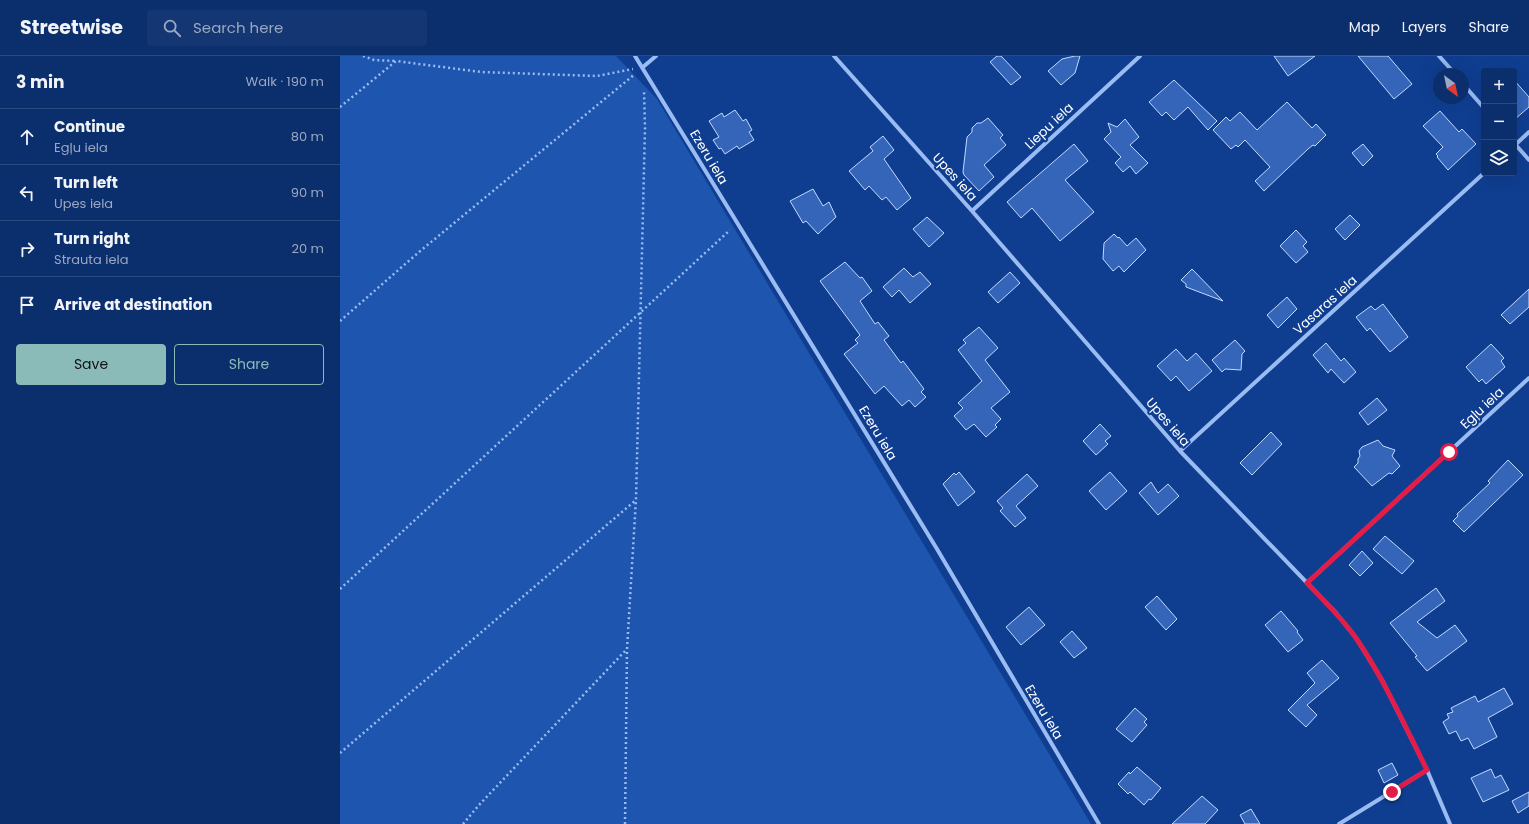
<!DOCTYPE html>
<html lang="en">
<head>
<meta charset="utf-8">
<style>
  :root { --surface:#0b2e6d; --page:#143672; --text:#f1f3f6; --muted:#9aa8c2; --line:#2b4a80; --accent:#8bbbb9 }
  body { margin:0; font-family:Poppins,sans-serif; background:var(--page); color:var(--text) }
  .controls { position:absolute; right:12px; top:12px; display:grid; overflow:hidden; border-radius:4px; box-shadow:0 4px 16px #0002 }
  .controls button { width:36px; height:36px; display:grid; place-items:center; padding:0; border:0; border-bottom:1px solid var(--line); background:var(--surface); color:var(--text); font:20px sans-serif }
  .compass { position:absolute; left:1093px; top:12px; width:36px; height:36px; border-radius:50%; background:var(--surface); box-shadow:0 4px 16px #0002; rotate:147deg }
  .stop { position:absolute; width:12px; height:12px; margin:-9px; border:3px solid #e11d48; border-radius:50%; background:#fff }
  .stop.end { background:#e11d48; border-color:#fff; box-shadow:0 1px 4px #0008 }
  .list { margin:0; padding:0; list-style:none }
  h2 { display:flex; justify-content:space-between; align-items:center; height:52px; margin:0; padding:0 16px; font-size:17px }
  h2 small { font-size:13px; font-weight:400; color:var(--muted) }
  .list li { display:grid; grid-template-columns:26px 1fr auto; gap:12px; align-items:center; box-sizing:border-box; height:56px; padding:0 16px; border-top:1px solid var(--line) }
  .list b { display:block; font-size:15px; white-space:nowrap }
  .list p { margin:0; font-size:13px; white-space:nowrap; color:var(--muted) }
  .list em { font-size:13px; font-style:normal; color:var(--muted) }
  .actions { display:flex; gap:8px; padding:12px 16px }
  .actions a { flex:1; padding:9px 0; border:1px solid var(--accent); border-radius:4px; text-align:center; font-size:14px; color:var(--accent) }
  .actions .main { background:var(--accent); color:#111 }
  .icon { flex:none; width:22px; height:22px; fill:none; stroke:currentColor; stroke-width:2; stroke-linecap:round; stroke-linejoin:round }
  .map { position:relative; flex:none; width:1189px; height:768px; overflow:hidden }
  header { display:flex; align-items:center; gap:24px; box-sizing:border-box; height:56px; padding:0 20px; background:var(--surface); border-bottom:1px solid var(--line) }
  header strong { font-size:19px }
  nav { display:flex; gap:22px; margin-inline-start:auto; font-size:14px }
  .search { width:280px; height:36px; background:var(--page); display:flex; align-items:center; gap:10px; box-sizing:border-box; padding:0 14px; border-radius:4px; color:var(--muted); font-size:15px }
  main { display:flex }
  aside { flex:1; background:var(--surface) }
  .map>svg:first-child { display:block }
  .green { fill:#1e55af }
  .building { fill:#3465b9; stroke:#c2d9fe }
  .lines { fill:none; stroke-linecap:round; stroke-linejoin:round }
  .path { stroke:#9abcf3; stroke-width:2.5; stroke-dasharray:2 3; stroke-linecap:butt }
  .street { stroke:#9abcf3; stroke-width:4 }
  .route { stroke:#e11d48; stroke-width:5 }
  .labels { text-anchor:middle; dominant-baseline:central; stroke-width:4; stroke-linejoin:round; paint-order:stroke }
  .street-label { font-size:13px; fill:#fff; stroke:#0f3e91 }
</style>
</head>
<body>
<header>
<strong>Streetwise</strong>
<div class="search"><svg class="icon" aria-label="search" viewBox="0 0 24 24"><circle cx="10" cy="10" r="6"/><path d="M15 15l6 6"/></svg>Search here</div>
<nav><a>Map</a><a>Layers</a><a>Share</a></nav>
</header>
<main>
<aside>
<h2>3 min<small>Walk · 190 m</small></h2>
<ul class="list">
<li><svg class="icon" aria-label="ahead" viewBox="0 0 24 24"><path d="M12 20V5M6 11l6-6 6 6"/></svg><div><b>Continue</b><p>Egļu iela</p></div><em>80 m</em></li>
<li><svg class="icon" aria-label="left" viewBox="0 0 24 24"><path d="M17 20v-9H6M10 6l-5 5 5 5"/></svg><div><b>Turn left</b><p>Upes iela</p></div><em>90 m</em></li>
<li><svg class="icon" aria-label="right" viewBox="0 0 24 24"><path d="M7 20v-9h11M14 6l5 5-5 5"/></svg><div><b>Turn right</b><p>Strauta iela</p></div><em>20 m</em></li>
<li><svg class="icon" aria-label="arrive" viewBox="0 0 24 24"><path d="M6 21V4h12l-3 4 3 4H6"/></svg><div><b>Arrive at destination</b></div></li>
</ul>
<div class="actions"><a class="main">Save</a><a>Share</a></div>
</aside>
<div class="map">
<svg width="1189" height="768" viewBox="0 0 1189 768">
  <rect width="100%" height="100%" fill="#0f3e91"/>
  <path class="green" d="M 0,0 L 276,0 L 317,43 L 751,768 L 0,768 Z"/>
  <path class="building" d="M 657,0 L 661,0 L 681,21 L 671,29 L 650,6 Z
    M 735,0 L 740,0 L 735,17 L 721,29 L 708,15 L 722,3 Z
    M 934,0 L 975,0 L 948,20 Z
    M 1018,0 L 1048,0 L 1072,28 L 1054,43 Z
    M 834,24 L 877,65 L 868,74 L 848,51 L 834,64 L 826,56 L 822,60 L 809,46 Z
    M 1174,24 L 1189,41 L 1189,51 L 1174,64 Z
    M 947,46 L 972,72 L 976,68 L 986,79 L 975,90 L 973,89 L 968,93 L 924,135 L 915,125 L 930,111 L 905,84 L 898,91 L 896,89 L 891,93 L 873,74 L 886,61 L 890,65 L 900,56 L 917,74 Z
    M 395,54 L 403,65 L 406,63 L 412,74 L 409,76 L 414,84 L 399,93 L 397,90 L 385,98 L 381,92 L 379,93 L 373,84 L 379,81 L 369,65 L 382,57 L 384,61 Z
    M 1100,55 L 1119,76 L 1122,73 L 1136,88 L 1108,114 L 1097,101 L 1098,100 L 1096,98 L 1103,91 L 1083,70 Z
    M 648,62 L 663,79 L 660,82 L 666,89 L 644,109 L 654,121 L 639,135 L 624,119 L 623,116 L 627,81 L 632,76 L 632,72 L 637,67 L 641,67 Z
    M 785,63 L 799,81 L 790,89 L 808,107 L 796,118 L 790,110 L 783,116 L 775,107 L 781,101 L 764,83 L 771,76 L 768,67 L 777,71 Z
    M 543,80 L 554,94 L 544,103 L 571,142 L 557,154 L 546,141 L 542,144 L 529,130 L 525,134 L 509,115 L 533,95 L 530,91 Z
    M 734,88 L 748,105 L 725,124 L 754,156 L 720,185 L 692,152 L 681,162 L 667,146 Z
    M 1023,88 L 1033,100 L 1023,110 L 1012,97 Z
    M 473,133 L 483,150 L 489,146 L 496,161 L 478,178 L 466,165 L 463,167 L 450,145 Z
    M 1010,159 L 1020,169 L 1005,184 L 995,173 Z
    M 587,161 L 604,177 L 589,191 L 573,173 Z
    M 956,174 L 967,186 L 963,190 L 968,196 L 956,207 L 940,190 Z
    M 774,178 L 778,182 L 779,181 L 787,190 L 796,182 L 806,194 L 784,216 L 779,210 L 773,215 L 763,203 L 764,187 Z
    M 505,206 L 520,222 L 522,221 L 532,235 L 520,245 L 535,268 L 538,266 L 549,280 L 544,284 L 561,307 L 563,305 L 584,333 L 581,336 L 586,341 L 575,351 L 569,344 L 562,350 L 544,330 L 535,338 L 504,298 L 518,287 L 515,284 L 520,279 L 480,225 Z
    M 564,212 L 573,221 L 580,216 L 591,228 L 570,247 L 559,234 L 552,241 L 543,231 Z
    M 852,213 L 883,245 L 846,231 L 846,228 L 841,224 Z
    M 670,216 L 680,227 L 658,247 L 648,236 Z
    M 1189,233 L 1189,251 L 1170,268 L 1161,259 Z
    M 947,241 L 957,253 L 938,272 L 927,259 Z
    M 1043,248 L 1068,281 L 1050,296 L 1030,272 L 1027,275 L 1016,261 L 1031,250 L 1035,254 Z
    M 639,271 L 658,292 L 645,304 L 670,336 L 651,352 L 661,363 L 655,369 L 657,371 L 646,381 L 634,368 L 626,374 L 614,360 L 623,352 L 618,347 L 642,325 L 618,294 L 626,287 L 623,284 Z
    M 895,284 L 905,295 L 902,298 L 901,314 L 885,313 L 882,316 L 872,304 Z
    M 986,287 L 1001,305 L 1004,302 L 1016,316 L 1004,327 L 991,313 L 988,317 L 973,299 Z
    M 1151,288 L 1164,302 L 1161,305 L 1165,311 L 1146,328 L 1142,323 L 1139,326 L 1126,311 Z
    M 836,293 L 847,305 L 856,297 L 872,315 L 849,335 L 836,320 L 831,325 L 817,310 Z
    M 1037,342 L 1047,354 L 1028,369 L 1019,357 Z
    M 760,368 L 771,380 L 765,385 L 768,388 L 756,399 L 743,385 Z
    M 931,376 L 942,388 L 912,419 L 900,407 Z
    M 1038,384 L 1043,390 L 1055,394 L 1052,400 L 1060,410 L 1052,418 L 1049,417 L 1032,430 L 1014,411 L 1018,407 L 1018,403 L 1020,400 L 1019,395 L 1022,391 Z
    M 1168,404 L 1183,419 L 1124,476 L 1113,465 L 1118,460 L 1117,458 L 1150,427 L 1148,425 Z
    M 619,416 L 635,436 L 618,450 L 603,428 L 614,417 L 616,419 Z
    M 770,416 L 787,435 L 766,454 L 749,435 Z
    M 687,418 L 698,430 L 676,450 L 686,462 L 675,471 L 660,455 L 663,452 L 657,445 Z
    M 811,426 L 818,437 L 828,428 L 839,440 L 818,459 L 799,437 Z
    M 1045,480 L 1074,505 L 1062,518 L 1033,493 Z
    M 1022,495 L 1033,507 L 1020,520 L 1009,509 Z
    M 1096,532 L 1105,545 L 1077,566 L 1097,582 L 1115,569 L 1127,585 L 1087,615 L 1075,601 L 1077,600 L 1050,567 Z
    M 817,540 L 837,563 L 826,574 L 805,551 Z
    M 689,551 L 705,569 L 681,589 L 666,571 Z
    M 941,555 L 958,575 L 957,576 L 963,584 L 948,596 L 925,569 Z
    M 732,575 L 747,592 L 734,602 L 720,586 Z
    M 982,604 L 999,622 L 967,649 L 977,659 L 966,671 L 948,654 L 975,627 L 967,617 Z
    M 1164,632 L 1173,648 L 1148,662 L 1157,681 L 1134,693 L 1128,682 L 1121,685 L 1116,675 L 1109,678 L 1103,666 L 1109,662 L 1107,658 L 1113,656 L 1111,652 L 1135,640 L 1138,646 Z
    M 795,652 L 807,663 L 804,666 L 807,669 L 792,686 L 776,673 Z
    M 1052,707 L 1058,719 L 1044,727 L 1038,714 Z
    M 797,711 L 821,732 L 811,744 L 809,743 L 804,749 L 790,736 L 788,738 L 778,728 L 789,716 L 790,718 Z
    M 1151,713 L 1155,722 L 1161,719 L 1169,734 L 1143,746 L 1131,722 Z
    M 1189,736 L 1189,750 L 1178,757 L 1172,745 Z
    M 862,740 L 878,754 L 865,768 L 832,768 Z
    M 911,753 L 920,768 L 905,768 L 900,759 Z"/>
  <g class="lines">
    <path class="path" d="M 23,0 L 34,4 L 56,5
      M 0,51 L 56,5 L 141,16 L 257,20 L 293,13
      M 0,265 L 79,196 L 295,18
      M 0,533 L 390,174
      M 0,697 L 296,444
      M 123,768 L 139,749 L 286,594
      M 285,768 L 287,593 L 296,443 L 305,72 L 304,34"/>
    <path class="street" d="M 295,0 L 597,493 L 759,768
      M 494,0 L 632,155 L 840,395 L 996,557 L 1016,582 L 1042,624 L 1087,714 L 1110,768
      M 1099,0 L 1115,18
      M 303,11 L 316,0
      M 1123,28 L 1144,52
      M 1174,87 L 1189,104
      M 1174,90 L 1189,76
      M 632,155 L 800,0
      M 840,395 L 1144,117
      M 967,527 L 1189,322
      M 999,768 L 1087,714"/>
  </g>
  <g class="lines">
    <path class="route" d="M 1052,736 L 1087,714 C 1065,670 1044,623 1016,582 C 1002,562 984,545 967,527 L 1109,396"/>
  </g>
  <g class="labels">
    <g class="street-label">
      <text transform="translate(709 70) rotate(-43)">Liepu iela</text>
      <text transform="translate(369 101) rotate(59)">Ezeru iela</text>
      <text transform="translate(615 121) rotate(48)">Upes iela</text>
      <text transform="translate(985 249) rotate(-42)">Vasaras iela</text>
      <text transform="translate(1142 352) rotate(-43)">Egļu iela</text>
      <text transform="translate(828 366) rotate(49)">Upes iela</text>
      <text transform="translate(538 377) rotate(59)">Ezeru iela</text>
      <text transform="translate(704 656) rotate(59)">Ezeru iela</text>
    </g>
  </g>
</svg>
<div class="controls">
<button>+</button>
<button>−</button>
<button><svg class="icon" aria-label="layers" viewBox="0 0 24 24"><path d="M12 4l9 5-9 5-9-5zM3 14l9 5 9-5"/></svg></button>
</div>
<svg class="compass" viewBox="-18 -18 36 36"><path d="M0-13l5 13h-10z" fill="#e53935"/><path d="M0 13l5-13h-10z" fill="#9aa8c2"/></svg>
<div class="stop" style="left:1109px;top:396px"></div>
<div class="stop end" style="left:1052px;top:736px"></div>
</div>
</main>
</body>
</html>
